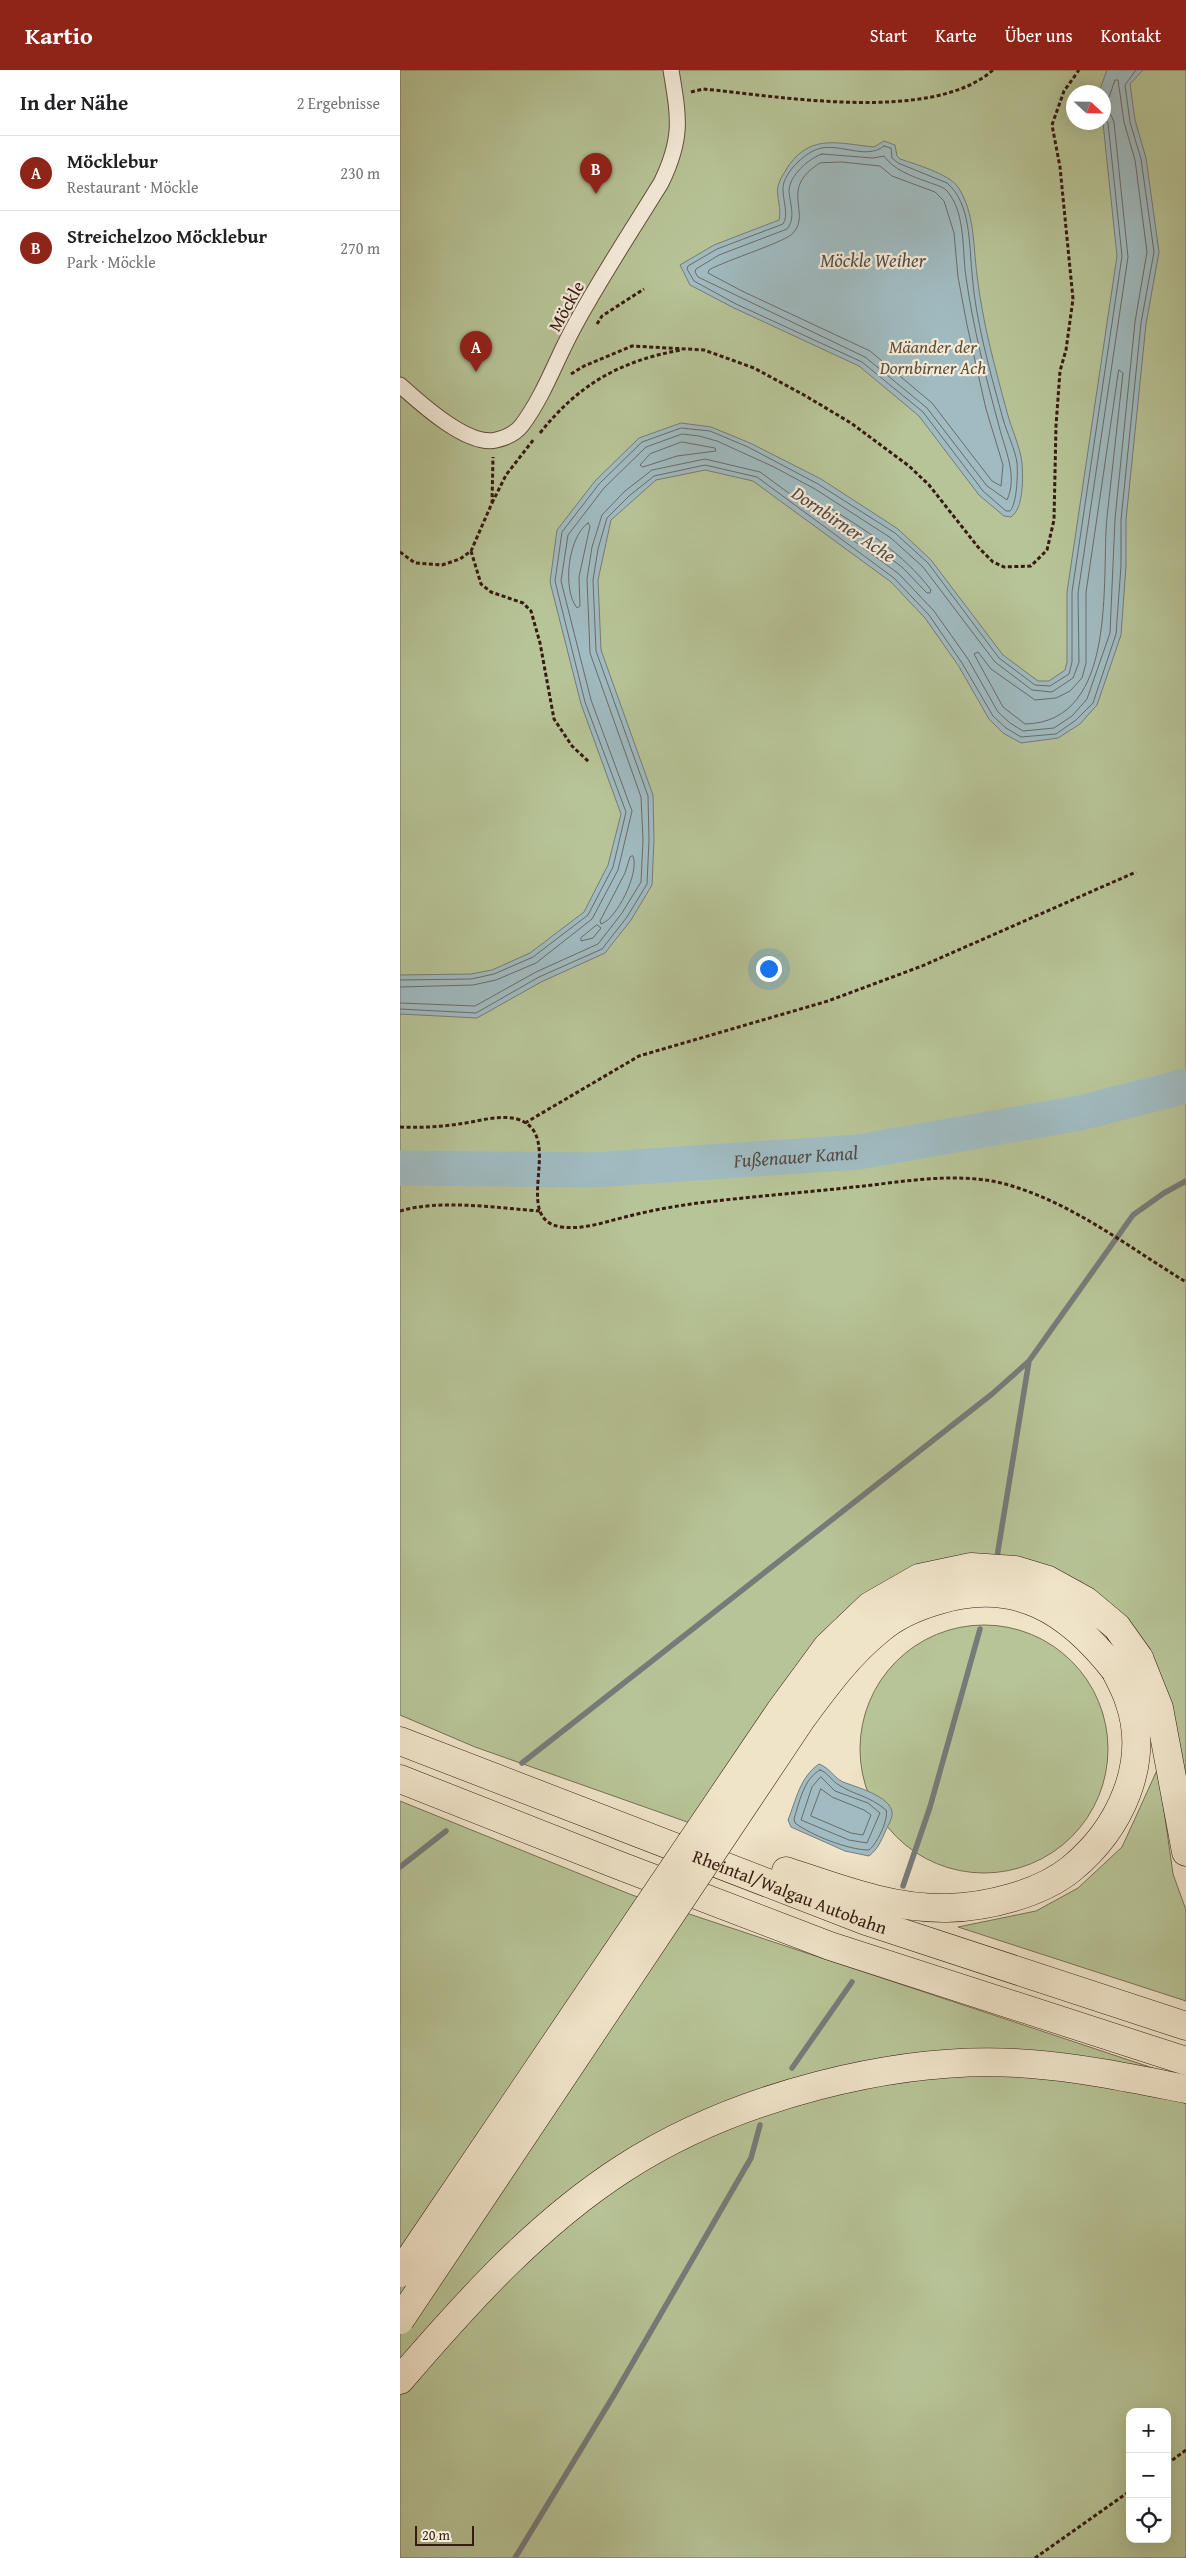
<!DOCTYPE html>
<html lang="de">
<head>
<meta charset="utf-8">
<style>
  :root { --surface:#fff; --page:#f6f6f6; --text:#202124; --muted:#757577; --line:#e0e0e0; --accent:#8f2418 }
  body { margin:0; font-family:"Gentium Book Plus",serif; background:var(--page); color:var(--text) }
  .controls { position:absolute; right:15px; bottom:15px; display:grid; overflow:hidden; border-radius:10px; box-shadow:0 5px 20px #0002 }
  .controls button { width:45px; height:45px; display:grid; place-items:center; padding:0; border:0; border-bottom:1px solid var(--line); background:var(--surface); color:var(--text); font:25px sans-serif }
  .compass { position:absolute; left:666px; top:15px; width:45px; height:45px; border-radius:50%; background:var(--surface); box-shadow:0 5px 20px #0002; rotate:112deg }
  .scale { position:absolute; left:15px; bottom:12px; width:59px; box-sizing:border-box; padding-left:5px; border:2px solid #371b10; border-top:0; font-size:14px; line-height:18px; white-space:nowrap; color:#371b10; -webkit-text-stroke:4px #f5eddb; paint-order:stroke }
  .you { position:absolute; left:368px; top:898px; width:18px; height:18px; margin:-12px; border:4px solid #fff; border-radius:50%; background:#1a73e8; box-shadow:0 0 0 8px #1a73e833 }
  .badge { display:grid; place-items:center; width:32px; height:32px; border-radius:50%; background:var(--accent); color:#fff; font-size:16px; font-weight:700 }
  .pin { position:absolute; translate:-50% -41px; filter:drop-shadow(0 1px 2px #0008) }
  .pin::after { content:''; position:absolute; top:26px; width:18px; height:15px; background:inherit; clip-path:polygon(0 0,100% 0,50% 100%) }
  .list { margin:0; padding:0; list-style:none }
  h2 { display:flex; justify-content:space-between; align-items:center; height:65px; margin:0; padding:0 20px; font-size:21px }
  h2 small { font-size:16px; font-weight:400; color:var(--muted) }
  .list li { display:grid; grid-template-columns:32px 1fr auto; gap:15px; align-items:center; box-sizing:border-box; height:75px; padding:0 20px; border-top:1px solid var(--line) }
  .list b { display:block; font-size:19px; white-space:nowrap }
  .list p { margin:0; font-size:16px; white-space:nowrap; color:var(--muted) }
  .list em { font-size:16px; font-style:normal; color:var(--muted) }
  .icon { flex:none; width:28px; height:28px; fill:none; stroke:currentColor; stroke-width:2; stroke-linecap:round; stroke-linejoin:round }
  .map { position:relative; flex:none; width:786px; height:2488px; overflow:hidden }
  header { display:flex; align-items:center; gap:30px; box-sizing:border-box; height:70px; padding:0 25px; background:var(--accent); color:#fff }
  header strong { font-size:24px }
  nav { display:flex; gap:28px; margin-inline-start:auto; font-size:18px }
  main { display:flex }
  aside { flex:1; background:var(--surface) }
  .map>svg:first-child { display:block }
  .green { fill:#b7c497; stroke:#777054; fill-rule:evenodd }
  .water { fill:#a0bbc1; stroke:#767b7a }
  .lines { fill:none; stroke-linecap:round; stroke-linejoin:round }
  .shore { stroke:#6c6b68; stroke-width:1 }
  .stream { stroke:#767b7a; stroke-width:5.5 }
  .river { stroke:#a0bbc1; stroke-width:35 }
  .minor-casing { stroke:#654d3e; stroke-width:17 }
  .motorway-casing { stroke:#371b10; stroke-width:29 }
  .path { stroke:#371b10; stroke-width:3; stroke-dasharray:4 2.5; stroke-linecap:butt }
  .minor { stroke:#f5eddb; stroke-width:15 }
  .motorway { stroke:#efe3c8; stroke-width:28 }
  .motorway-bridge-casing { stroke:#371b10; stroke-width:29; stroke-linecap:butt }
  .motorway-bridge { stroke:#efe3c8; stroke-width:28 }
  .labels { text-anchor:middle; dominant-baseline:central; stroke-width:4.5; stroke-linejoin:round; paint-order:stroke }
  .street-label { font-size:18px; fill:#371b10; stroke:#f5eddb }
  .park-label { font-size:18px; font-style:italic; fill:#5d4e38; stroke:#f5eddb }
  .water-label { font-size:19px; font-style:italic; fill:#564b45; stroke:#f5eddb }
</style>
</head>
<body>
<header>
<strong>Kartio</strong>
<nav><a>Start</a><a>Karte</a><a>Über uns</a><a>Kontakt</a></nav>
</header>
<main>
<aside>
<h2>In der Nähe<small>2 Ergebnisse</small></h2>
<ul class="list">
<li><span class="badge">A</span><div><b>Möcklebur</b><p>Restaurant · Möckle</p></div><em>230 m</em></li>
<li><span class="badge">B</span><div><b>Streichelzoo Möcklebur</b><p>Park · Möckle</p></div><em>270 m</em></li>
</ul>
</aside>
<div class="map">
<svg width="786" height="2488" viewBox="0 0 786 2488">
  <rect width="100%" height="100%" fill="#efe3c8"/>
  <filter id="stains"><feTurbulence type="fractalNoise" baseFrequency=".004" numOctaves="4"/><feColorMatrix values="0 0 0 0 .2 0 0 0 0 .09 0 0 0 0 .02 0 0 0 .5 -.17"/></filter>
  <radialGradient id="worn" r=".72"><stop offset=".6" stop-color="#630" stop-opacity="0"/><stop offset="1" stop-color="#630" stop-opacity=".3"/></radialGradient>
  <path class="green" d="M 0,0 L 786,0 L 786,1733 L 718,1541 L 681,1512 L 645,1496 L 571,1486 L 290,1753 L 75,1677 L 0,1645 ZM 674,22 L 704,22 L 704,52 L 674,52 Z
    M460 1679a124 124 0 1 1 248 0a124 124 0 1 1-248 0Z
    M 758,1698 L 773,1804 L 786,1840 L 786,1931 L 558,1857 L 636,1841 L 678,1818 L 722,1777 Z
    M 0,1731 L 232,1825 L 786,2009 L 786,2488 L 0,2488 ZM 730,2342 L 767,2342 L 767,2469 L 730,2469 Z"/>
  <path class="water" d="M 707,0 L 743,0 L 730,14 L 735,50 L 746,88 L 759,182 L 746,254 L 726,450 L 726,496 L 721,565 L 697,635 L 680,654 L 658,668 L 621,673 L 603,663 L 589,649 L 558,595 L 525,548 L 491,512 L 353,411 L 305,400 L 256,410 L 211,450 L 198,510 L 201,580 L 253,725 L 254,770 L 252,815 L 231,850 L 205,883 L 141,912 L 77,948 L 0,944 L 0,905 L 71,904 L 92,900 L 130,883 L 184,842 L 208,795 L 221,744 L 181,634 L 150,512 L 157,460 L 195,411 L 239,368 L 281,353 L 311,357 L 350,373 L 421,409 L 498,459 L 531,490 L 603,585 L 638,611 L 649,611 L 665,600 L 667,592 L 667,522 L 717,186 L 703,53 L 704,22 L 699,22 Z
    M 484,71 L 495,75 L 497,86 L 500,89 C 515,94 549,104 558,117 C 575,143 573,175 577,205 C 582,250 595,298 607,342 C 611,358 620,376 622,393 C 623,407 624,438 611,447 L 604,446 L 579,425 L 519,346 L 459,296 L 334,238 L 290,215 L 280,195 L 314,175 L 379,150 C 382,139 376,127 378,116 C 380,108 385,102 389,95 C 412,63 441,74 474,77 Z
    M 419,1694 C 430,1698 434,1708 443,1712 C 456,1717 490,1726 492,1742 C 493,1748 488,1755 486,1760 C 481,1771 478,1779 469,1786 L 445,1781 L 391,1757 L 388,1750 C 396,1730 400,1707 419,1694 Z"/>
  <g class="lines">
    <path class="shore" d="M 484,76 L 491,78 L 492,88 L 498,93 L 547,113 C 571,133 569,175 572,203 C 575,249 591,305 603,349 C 607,363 615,379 617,393 C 618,403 617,434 610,441 L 606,441 L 583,421 L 523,342 L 462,292 L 336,234 L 294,211 L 287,199 L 288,196 L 317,179 L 383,154 C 389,145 383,131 383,120 C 382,105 401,87 413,81 C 435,69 465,92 484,76 Z
      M 422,84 L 473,88 L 484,86 C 494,100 511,106 528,112 C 535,115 543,116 548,122 C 566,145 562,181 566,207 C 573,257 586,308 599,356 C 605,380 618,406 607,430 L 587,416 L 527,338 L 465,287 L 298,207 L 295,202 L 296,199 L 319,185 L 387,159 C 396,148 390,134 389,121 C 389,106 409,88 422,84 Z
      M 442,92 L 480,96 L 492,106 L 535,122 L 544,131 L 554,163 L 558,207 L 567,255 L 586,339 L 603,395 L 601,416 L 592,411 L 532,333 L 470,281 L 342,221 L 308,203 L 309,200 C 326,190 386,172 393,163 C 412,142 378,119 420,93 Z
      M 719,300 L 723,303 C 718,351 712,399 707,447 C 701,509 719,652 625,654 L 603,637 L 574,584 L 578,582 L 591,599 L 635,630 L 656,628 L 670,621 L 682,608 L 686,593 L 686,523 Z
      M 282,372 L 315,378 L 316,381 L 277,386 L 243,397 L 240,395 L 250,384 Z
      M 427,436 C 465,460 503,483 531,520 L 530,523 L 527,523 L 502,497 L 424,440 L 424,437 Z
      M 188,453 L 190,456 L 179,507 L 180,536 L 177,538 C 162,519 168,467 188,453 Z
      M 233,786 C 240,802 217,849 201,854 L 200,851 L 225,803 L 230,787 Z
      M 197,855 L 201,858 L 193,868 L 181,871 L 181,868 Z
      M 0,910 L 71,909 L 94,904 L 133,887 L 188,845 L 213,797 L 226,742 L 185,632 L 155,511 L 162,462 L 199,414 L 242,372 L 281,358 L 310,361 L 348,377 L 418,414 L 495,463 L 528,493 L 599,588 L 635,615 L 650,616 L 669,604 L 672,592 L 672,522 L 722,186 L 708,53 L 704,48
      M 0,917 L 73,915 L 96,910 L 136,893 L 192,849 L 218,800 L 232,741 L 191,630 L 161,511 L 168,465 L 204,418 L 246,377 L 282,364 L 299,366 L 317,371 L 374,397 L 415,419 L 491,468 L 523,497 L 595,592 L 632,620 L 652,622 L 673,608 L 679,592 L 678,523 L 728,187 L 714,52 L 711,45 L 704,41
      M 0,933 L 75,936 L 136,902 L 198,874 L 222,843 L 241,812 L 243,770 L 241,727 L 190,583 L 187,509 L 192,477 L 202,445 L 225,421 L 252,400 L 305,389 L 360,402 L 499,504 L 534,541 L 568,589 L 598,642 L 610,653 L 623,661 L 654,658 L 672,646 L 687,629 L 710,563 L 715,449 L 735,252 L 747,182 L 735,90 L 724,52 L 718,10 L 715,10 L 709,27 L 704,32
      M 0,939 L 76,943 L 139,907 L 202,879 L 227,847 L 247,814 L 249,770 L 248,726 L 196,581 L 193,510 L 198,479 L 207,448 L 229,426 L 254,406 L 305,395 L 357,407 L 494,508 L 529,545 L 562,593 L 593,646 L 606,658 L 621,667 L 656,664 L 676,650 L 693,633 L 716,564 L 721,496 L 721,450 L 741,253 L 754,182 L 741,89 L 730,52 L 725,15 L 736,0
      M 420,1700 C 429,1703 431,1711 439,1715 C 456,1726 468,1725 486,1740 C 489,1749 477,1774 469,1780 C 448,1780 411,1765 395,1753 L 394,1749 C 399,1733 404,1708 420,1700 Z
      M 421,1707 L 435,1721 L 468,1733 L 480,1743 L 467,1773 L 449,1770 L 401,1750 L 412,1717 Z
      M 421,1719 L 432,1727 L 464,1740 L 471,1745 L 463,1765 L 451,1763 L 411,1746 Z"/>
    <path class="stream" d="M 596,1493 L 629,1291
      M 122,1693 L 592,1324 L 629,1291 L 733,1145 L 764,1123 L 786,1111
      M 0,1797 L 46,1761
      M 503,1816 L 530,1737 L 580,1559
      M 392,1998 L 452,1912
      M 115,2488 L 214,2325 L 351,2088 L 360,2055"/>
    <path class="river" id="s1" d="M 0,1098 L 192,1100 L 458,1082 L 680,1043 L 786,1016"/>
    <defs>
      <path id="minor" d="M 0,315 C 20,333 68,377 96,370 C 105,368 116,363 122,355 C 145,324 156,289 175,255 C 201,207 232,160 261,113 C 283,68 279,48 271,0"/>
      <g id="motorway">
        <path d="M 739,1588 L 759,1638 L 786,1782"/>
        <path id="s2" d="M 0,1671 L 466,1851 L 786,1956"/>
        <path d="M 0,1709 L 218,1795 L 430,1876 L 786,1991"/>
        <path d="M 386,1801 C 438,1818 490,1839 547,1838 C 587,1837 640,1824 671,1799 C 720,1759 751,1693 729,1631 C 726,1621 720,1610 715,1600"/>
        <path d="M 0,2310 C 67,2232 137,2154 224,2098 C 334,2027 500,1983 631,1994 C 683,1998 735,2009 786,2019"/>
      </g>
    </defs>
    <use href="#minor" class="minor-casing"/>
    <use href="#motorway" class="motorway-casing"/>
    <path class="path" d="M 291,22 L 303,19 C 379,26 532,54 593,0
      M 197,254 L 202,246 L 244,219
      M 171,304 L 184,296 L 232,276 L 304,280 L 354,298 L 404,325 L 451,353 L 509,396 L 529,415 L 578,477 L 593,492 L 604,497 L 631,496 L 647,480 L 654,450 L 656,356 L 660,301 L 666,280 L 673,229 L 660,97 L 652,55 L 664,21 L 679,0
      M 140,363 C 179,314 220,291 281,280
      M 92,433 L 106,405 L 134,369
      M 71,481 L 81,514 L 91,522 L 123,533 L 131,541 L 140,573 L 154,649 L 172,676 L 189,692
      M 0,482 L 15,493 L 42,495 L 60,489 L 71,481 L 92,433 L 93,387
      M 125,1053 L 239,986 L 428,931 L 522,896 L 736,802
      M 0,1057 C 20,1058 39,1057 59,1054 C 77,1052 99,1044 117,1049 C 168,1064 108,1150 162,1157 C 184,1160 208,1151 229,1146 C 249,1141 270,1137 291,1134 C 345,1127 400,1123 454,1117 C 504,1112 562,1100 612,1116 C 675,1135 730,1178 786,1212
      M 0,1141 C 41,1129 97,1138 140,1141
      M 767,2394 L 786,2380
      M 635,2488 L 730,2421"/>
    <use href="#minor" class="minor"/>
    <use href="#motorway" class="motorway"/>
    <defs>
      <path id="motorway-bridge" d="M 0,2203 L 380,1641 L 427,1577 L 470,1536 L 519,1508 L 571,1497 L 615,1500 L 648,1510 L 686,1531 L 717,1557 L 739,1588
        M 0,2250 L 402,1648 C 425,1617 448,1585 479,1560 C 496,1545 518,1536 539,1530 C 616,1507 669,1541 715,1600"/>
    </defs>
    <use href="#motorway-bridge" class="motorway-bridge-casing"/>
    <use href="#motorway-bridge" class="motorway-bridge"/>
  </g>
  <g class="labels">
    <g class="street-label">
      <text transform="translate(166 236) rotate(-61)">Möckle</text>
      <text stroke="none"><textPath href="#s2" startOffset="418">Rheintal/Walgau Autobahn</textPath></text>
    </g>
    <g class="park-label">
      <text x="533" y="276">Mäander der<tspan x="533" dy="21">Dornbirner Ach</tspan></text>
    </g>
    <g class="water-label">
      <text x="473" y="190">Möckle Weiher</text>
      <text transform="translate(444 454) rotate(34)">Dornbirner Ache</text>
      <text stroke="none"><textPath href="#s1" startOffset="396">Fußenauer Kanal</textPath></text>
    </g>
  </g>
  <rect width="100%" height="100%" filter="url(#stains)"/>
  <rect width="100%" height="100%" fill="url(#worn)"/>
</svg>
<div class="controls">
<button>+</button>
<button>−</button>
<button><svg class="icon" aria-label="locate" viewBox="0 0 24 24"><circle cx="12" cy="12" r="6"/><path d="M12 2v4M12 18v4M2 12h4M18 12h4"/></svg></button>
</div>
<svg class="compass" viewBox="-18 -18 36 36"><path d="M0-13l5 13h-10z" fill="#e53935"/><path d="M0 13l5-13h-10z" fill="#757577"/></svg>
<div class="scale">20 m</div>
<div class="you"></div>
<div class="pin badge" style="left:76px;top:302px">A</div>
<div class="pin badge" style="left:196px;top:124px">B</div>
</div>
</main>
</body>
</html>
